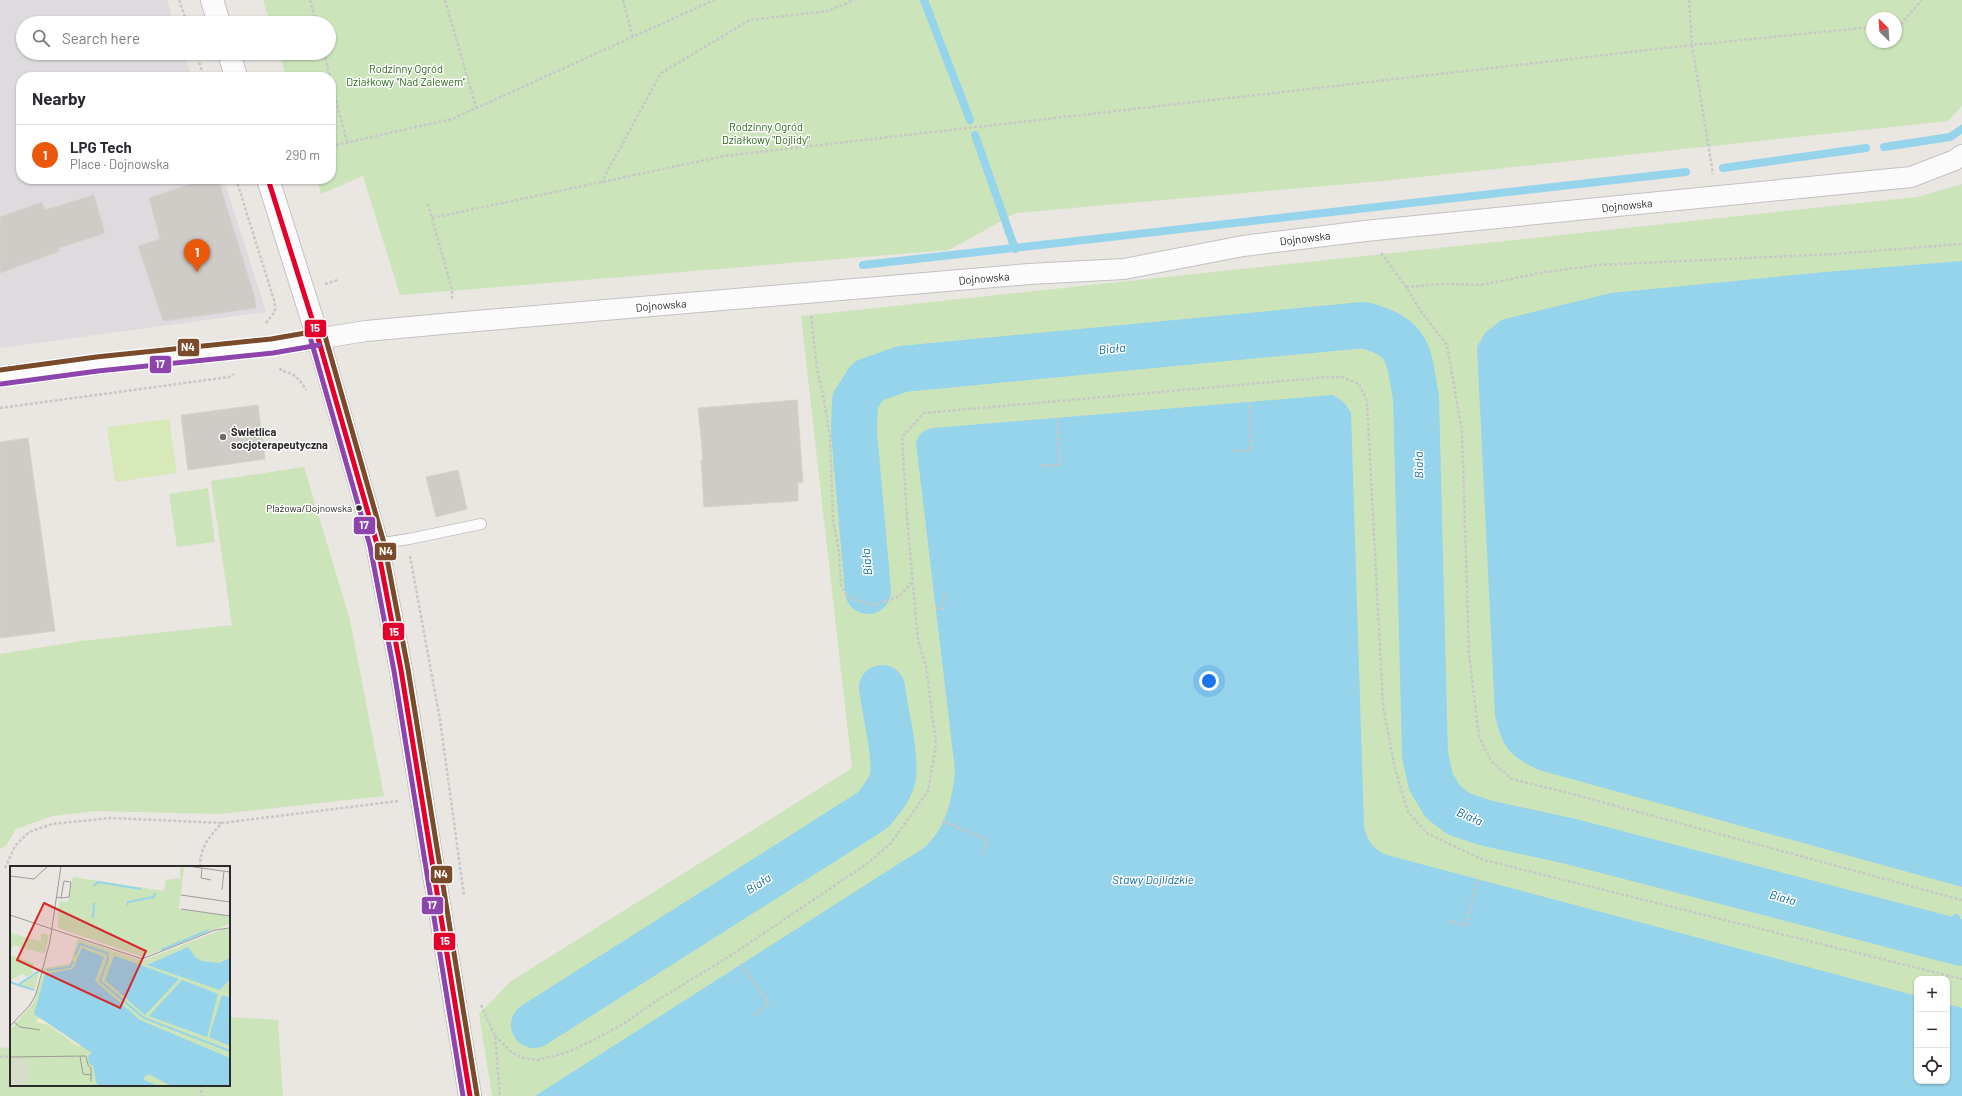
<!DOCTYPE html>
<html lang="en">
<head>
<meta charset="utf-8">
<style>
  :root { --surface:#fff; --page:#f2f2f3; --text:#2b2b33; --muted:#7c7c81; --line:#e1e1e2; --accent:#ea580c }
  body { margin:0; font-family:Barlow,sans-serif; background:var(--page); color:var(--text) }
  .controls { position:absolute; right:12px; bottom:12px; display:grid; overflow:hidden; border-radius:8px; box-shadow:0 1px 3px #0004 }
  .controls button { width:36px; height:36px; display:grid; place-items:center; padding:0; border:0; border-bottom:1px solid var(--line); background:var(--surface); color:var(--text); font:20px sans-serif }
  .compass { position:absolute; left:1866px; top:12px; width:36px; height:36px; border-radius:50%; background:var(--surface); box-shadow:0 1px 3px #0004; rotate:335deg }
  .you { position:absolute; left:1209px; top:681px; width:14px; height:14px; margin:-10px; border:3px solid #fff; border-radius:50%; background:#1a73e8; box-shadow:0 0 0 6px #1a73e833 }
  .badge { display:grid; place-items:center; width:26px; height:26px; border-radius:50%; background:var(--accent); color:#fff; font-size:13px; font-weight:700 }
  .pin { position:absolute; translate:-50% -33px; filter:drop-shadow(0 1px 2px #0008) }
  .pin::after { content:''; position:absolute; top:21px; width:14px; height:12px; background:inherit; clip-path:polygon(0 0,100% 0,50% 100%) }
  .list { margin:0; padding:0; list-style:none }
  h2 { display:flex; justify-content:space-between; align-items:center; height:52px; margin:0; padding:0 16px; font-size:17px }
  h2 small { font-size:13px; font-weight:400; color:var(--muted) }
  .list li { display:grid; grid-template-columns:26px 1fr auto; gap:12px; align-items:center; box-sizing:border-box; height:60px; padding:0 16px; border-top:1px solid var(--line) }
  .list b { display:block; font-size:15px; white-space:nowrap }
  .list p { margin:0; font-size:13px; white-space:nowrap; color:var(--muted) }
  .list em { font-size:13px; font-style:normal; color:var(--muted) }
  .icon { flex:none; width:22px; height:22px; fill:none; stroke:currentColor; stroke-width:2; stroke-linecap:round; stroke-linejoin:round }
  .map { position:relative; flex:none; width:1962px; height:1096px; overflow:hidden }
  .search { position:absolute; background:var(--surface); box-shadow:0 1px 3px #0004; left:16px; top:16px; width:320px; height:44px; display:flex; align-items:center; gap:10px; box-sizing:border-box; padding:0 14px; border-radius:22px; color:var(--muted); font-size:15px }
  .panel { position:absolute; background:var(--surface); box-shadow:0 1px 3px #0004; left:16px; top:72px; width:320px; height:112px; border-radius:16px }
  .map>svg:first-child { display:block }
  .industrial { fill:#dddbdd }
  .green { fill:#cce4ba; fill-rule:evenodd }
  .pitch { fill:#d7e9b8 }
  .water { fill:#95d4eb }
  .lines { fill:none; stroke-linecap:round; stroke-linejoin:round }
  .stream { stroke:#95d4eb; stroke-width:8 }
  .river { stroke:#95d4eb; stroke-width:46 }
  .building { fill:#cfccc8; stroke:#d5d2ce }
  .service-casing { stroke:#c3c2c2; stroke-width:12 }
  .minor-casing { stroke:#c3c2c2; stroke-width:22 }
  .tertiary-casing { stroke:#c3c2c2; stroke-width:24 }
  .path { stroke:#c8c8c7; stroke-width:2.5; stroke-dasharray:3 2; stroke-linecap:butt }
  .service { stroke:#fcfbfb; stroke-width:10 }
  .minor { stroke:#fcfbfb; stroke-width:20 }
  .tertiary { stroke:#fcfbfb; stroke-width:22 }
  .bus-1-casing { stroke:#fff; stroke-width:8 }
  .bus-2-casing { stroke:#fff; stroke-width:8 }
  .bus-3-casing { stroke:#fff; stroke-width:8 }
  .bus-1 { stroke:#e4002b; stroke-width:5 }
  .bus-2 { stroke:#8e44ad; stroke-width:5 }
  .bus-3 { stroke:#7a4b2a; stroke-width:5 }
  .poi-dot { fill:#6e6c6b; stroke:#fff; stroke-width:1.5 }
  .bus-dot { fill:#2b2b2b; stroke:#fff; stroke-width:1.5 }
  .labels { text-anchor:middle; dominant-baseline:central; stroke-width:3; stroke-linejoin:round; paint-order:stroke }
  .bus-label { font-size:10px; fill:#2b2b2b; stroke:#fff; text-anchor:end }
  .park-label { font-size:11px; fill:#2b691a; stroke:#fff }
  .street-label { font-size:11px; fill:#2b2b2b; stroke:#fff }
  .poi-label { font-size:11px; font-weight:bold; fill:#2b2b2b; stroke:#fff; text-anchor:start }
  .water-label { font-size:12px; font-style:italic; fill:#0e6c9d; stroke:#fff }
  .inset-river { fill:none; stroke:#95d4eb; stroke-width:2 }
  .inset-road { fill:none; stroke:#9e9b99; stroke-width:1 }
  .view { fill:#d62828; fill-opacity:0.15; stroke:#d62828; stroke-width:2 }
  .inset-edge { fill:none; stroke:#2b2b2b; stroke-width:2 }
  .line-badge { stroke:#fff; stroke-width:1.5 }
  .badge-label { font-size:11px; text-anchor:middle; font-weight:bold; fill:#fff }
</style>
</head>
<body>
<div class="map">
<svg width="1962" height="1096" viewBox="0 0 1962 1096">
  <rect width="100%" height="100%" fill="#eae6e2"/>
  <path class="industrial" d="M 0,0 L 167,0 L 174,23 L 23,23 L 23,53 L 184,53 L 192,77 L 21,77 L 21,179 L 224,179 L 266,312 L 0,348 Z"/>
  <path class="green" d="M 263,0 L 1962,0 L 1962,106 L 1948,121 L 1382,181 L 1016,213 L 949,250 L 400,295 L 363,176 L 321,194 L 317,179 L 331,179 L 331,77 L 286,77 L 279,53 L 329,53 L 329,23 L 270,23 ZM 1872,18 L 1896,18 L 1896,42 L 1872,42 Z
    M 1962,184 L 1962,1096 L 492,1096 L 479,1014 L 511,981 L 852,768 L 801,316 L 1917,197 ZM 1917,979 L 1947,979 L 1947,1081 L 1917,1081 Z
    M 304,467 L 350,620 L 384,796 L 219,814 L 95,811 L 53,816 L 16,829 L 5,847 L 0,848 L 0,654 L 81,641 L 232,625 L 211,481 Z
    M 208,488 L 215,542 L 177,547 L 169,494 Z
    M 229,1017 L 278,1020 L 283,1096 L 0,1096 L 0,1048 L 11,1047 L 11,1085 L 229,1085 Z"/>
  <path class="pitch" d="M 169,419 L 177,473 L 115,482 L 107,427 Z"/>
  <path class="water" d="M 1962,261 L 1962,887 L 1539,770 C 1509,756 1502,747 1495,715 L 1477,347 L 1485,333 L 1501,320 L 1611,293 L 1825,272 Z
    M 1332,395 C 1342,399 1346,404 1351,413 L 1364,827 C 1368,842 1373,849 1387,855 L 1917,996 L 1917,1081 L 1947,1081 L 1947,1004 L 1962,1008 L 1962,1096 L 535,1096 L 903,861 C 911,856 921,851 928,844 C 947,825 953,795 955,770 L 916,443 C 919,434 923,430 933,428 Z"/>
  <g class="lines">
    <path class="stream" d="M 924,0 L 970,120
      M 975,135 L 1015,249
      M 1884,147 L 1950,137 L 1962,129
      M 1723,168 L 1866,148
      M 863,265 L 1686,172
      M 1038,345 L 1039,355
      M 1950,940 L 1956,918"/>
    <path class="river" d="M 868,591 L 854,433 L 855,401 L 868,381 L 902,369 L 1364,325 C 1412,338 1408,355 1416,398 L 1425,755 L 1431,782 L 1443,802 L 1459,814 L 1486,823 L 1569,841 L 1962,943
      M 534,1025 L 873,810 C 881,800 891,789 893,776 C 896,754 885,711 882,688"/>
  </g>
  <path class="building" d="M 205,179 L 218,179 L 255,298 L 256,308 L 163,321 L 138,246 L 160,239 L 149,198 Z
    M 94,195 L 105,233 L 59,248 L 60,251 L 0,273 L 0,217 L 42,202 L 45,210 Z
    M 797,400 L 803,482 L 798,483 L 798,501 L 704,507 L 701,460 L 703,459 L 698,408 Z
    M 258,405 L 265,459 L 188,470 L 181,415 Z
    M 28,438 L 55,631 L 0,638 L 0,442 Z
    M 458,470 L 467,509 L 436,517 L 426,477 Z"/>
  <g class="lines">
    <defs>
      <path id="service" d="M 377,544 L 409,539 L 481,524"/>
      <path id="minor" d="M 0,377 L 97,364 L 272,346 L 366,331 L 453,323 L 1029,274 L 1124,269 L 1243,246 L 1365,231 L 1911,177 L 1955,160 L 1962,155"/>
      <path id="tertiary" d="M 212,0 L 219,23
        M 229,53 L 236,77
        M 268,179 L 318,338 L 377,544 L 401,670 L 470,1096"/>
    </defs>
    <use href="#service" class="service-casing"/>
    <use href="#minor" class="minor-casing"/>
    <use href="#tertiary" class="tertiary-casing"/>
    <path class="path" d="M 179,0 L 187,23
      M 310,0 L 316,23
      M 445,0 L 476,107
      M 623,0 L 633,38
      M 1689,0 L 1692,45 L 1713,174
      M 1896,25 L 1900,25 L 1922,0
      M 196,53 L 204,77
      M 324,53 L 330,77
      M 331,81 L 347,142
      M 331,146 L 452,119 L 714,0
      M 236,179 L 274,300 C 277,315 273,312 266,323
      M 601,183 L 661,73 L 750,20 L 828,11 L 854,0
      M 428,204 L 452,290 L 452,300
      M 432,218 L 724,156 L 1692,45 L 1872,27
      M 1381,253 L 1406,287 L 1422,313 L 1447,345 L 1462,432 L 1469,654 L 1479,737 L 1491,761 L 1512,779 L 1576,795 L 1962,900
      M 325,284 L 338,280
      M 1406,287 L 1442,284 L 1481,285 L 1545,272 L 1599,265 L 1834,254 L 1962,244
      M 811,316 L 817,369 L 824,400 L 830,438 L 833,520 L 839,552 L 841,585 L 845,593 L 852,599 L 874,605 L 900,596 L 912,582
      M 280,368 L 281,371 C 294,373 300,379 306,390
      M 0,408 L 229,377 L 234,374
      M 1233,451 L 1251,450 L 1250,402
      M 1040,466 L 1060,465 L 1057,418
      M 410,556 L 440,720 L 464,896
      M 936,608 L 943,609 L 944,591
      M 943,821 L 988,840 L 981,856
      M 200,867 C 200,847 209,837 222,823 L 398,801
      M 5,868 L 15,846 L 29,832 L 52,824 L 110,818 L 222,823
      M 1448,921 L 1466,926 L 1478,879
      M 740,964 L 769,1003 L 754,1015
      M 481,1005 L 495,1036 L 500,1096
      M 495,1036 L 510,1051 L 520,1057 L 537,1060 L 565,1053 L 592,1041 L 623,1024 L 658,1000 L 733,954 L 868,863 L 891,843 L 928,791 L 936,744 L 926,666 L 918,640 L 907,517 L 902,437 L 924,413 L 1328,377 L 1342,377 L 1359,384 L 1367,401 L 1383,706 L 1395,769 L 1408,812 L 1428,834 L 1484,860 L 1962,979
      M 0,1057 L 11,1056
      M 200,1085 L 202,1096"/>
    <use href="#service" class="service"/>
    <use href="#minor" class="minor"/>
    <use href="#tertiary" class="tertiary"/>
    <defs>
      <path id="bus-1" d="M 268,179 L 318,338 L 377,544 L 401,670 L 470,1096"/>
      <path id="bus-2" d="M 311,340 L 370,546 L 394,671 L 463,1096
        M 1,384 L 98,371 L 273,353 L 319,345"/>
      <path id="bus-3" d="M 325,336 L 384,543 L 408,669 L 477,1095
        M 0,370 L 96,357 L 271,339 L 317,331"/>
    </defs>
    <use href="#bus-1" class="bus-1-casing"/>
    <use href="#bus-2" class="bus-2-casing"/>
    <use href="#bus-3" class="bus-3-casing"/>
    <use href="#bus-1" class="bus-1"/>
    <use href="#bus-2" class="bus-2"/>
    <use href="#bus-3" class="bus-3"/>
  </g>
  <circle class="poi-dot" cx="223" cy="437" r="4"/>
  <circle class="bus-dot" cx="359" cy="508" r="3.5"/>
  <g class="labels">
    <g class="bus-label">
      <text x="352" y="508">Plażowa/Dojnowska</text>
    </g>
    <g class="park-label">
      <text x="406" y="68">Rodzinny Ogród<tspan x="406" dy="13">Działkowy "Nad Zalewem"</tspan></text>
      <text x="766" y="126">Rodzinny Ogród<tspan x="766" dy="13">Działkowy "Dojlidy"</tspan></text>
    </g>
    <g class="street-label">
      <text transform="translate(1627 205) rotate(-6)">Dojnowska</text>
      <text transform="translate(1305 238) rotate(-7)">Dojnowska</text>
      <text transform="translate(984 278) rotate(-5)">Dojnowska</text>
      <text transform="translate(661 305) rotate(-5)">Dojnowska</text>
    </g>
    <g class="poi-label">
      <text x="231" y="431">Świetlica<tspan x="231" dy="13">socjoterapeutyczna</tspan></text>
    </g>
    <g class="water-label">
      <text transform="translate(1112 348) rotate(-5)">Biała</text>
      <text transform="translate(1418 465) rotate(-91)">Biała</text>
      <text transform="translate(866 562) rotate(-95)">Biała</text>
      <text transform="translate(1470 816) rotate(23)">Biała</text>
      <text x="1153" y="879">Stawy Dojlidzkie</text>
      <text transform="translate(758 883) rotate(-32)">Biała</text>
      <text transform="translate(1783 897) rotate(15)">Biała</text>
    </g>
  </g>
  <g transform="translate(10 866)">
    <rect width="220" height="220" fill="#eae6e2"/>
    <path d="M 170,1 L 174,2 L 169,43 L 218,50 L 219,58 L 133,91 L 48,62 L 49,35 L 58,36 L 63,11 L 154,25 L 156,14 L 170,12 ZM 213,63 L 220,63 L 220,220 L 17,220 L 17,193 L 0,191 L 0,164 L 23,137 L 34,102 L 60,98 L 68,73 L 132,95 ZM 0,67 L 31,75 L 31,67 L 39,69 L 35,88 L 3,79 L 0,87 ZM 0,89 L 24,97 L 21,104 L 24,106 L 17,111 L 12,107 L 0,115 ZM 26,106 L 29,106 L 25,123 L 9,119 Z" fill="#cce4ba"/>
    <path d="M 28,152 L 39,156 L 70,179 L 69,181 L 38,159 L 26,156 Z" fill="#eee8d0"/>
    <path d="M 0,192 L 17,192 L 17,220 L 0,218 Z" fill="#d6dec9"/>
    <path d="M 178,81 L 186,92 L 192,95 L 209,97 L 220,92 L 220,113 L 210,124 L 137,99 ZM 72,82 L 94,91 L 85,115 L 130,154 L 220,192 L 220,220 L 161,220 L 139,208 L 134,211 L 134,214 L 148,220 L 87,219 L 83,200 L 79,198 L 78,190 L 82,187 L 24,148 L 35,108 L 63,103 ZM 104,90 L 111,92 L 169,113 L 135,149 L 95,114 ZM 172,114 L 208,128 L 197,171 L 139,150 ZM 212,129 L 220,132 L 220,180 L 199,171 Z" fill="#95d4eb"/>
    <path class="inset-river" d="M 84,20 L 88,16 L 131,23M 117,39 L 118,36 L 144,31 L 145,27M 83,52 L 84,37M 151,84 L 199,64M 65,89 L 70,78 L 97,87 L 98,93 L 90,115 L 134,152 L 220,185M 37,104 L 60,101 L 63,95M 0,116 L 8,119 L 29,105M 8,119 L 24,124"/>
    <path class="inset-road" d="M 177,0 L 220,6M 192,2 L 191,12 L 201,14M 0,10 L 24,13 L 38,0M 212,24 L 214,5M 171,29 L 220,36M 46,31 L 51,32 L 54,15 L 61,16 L 59,31 L 51,32M 171,43 L 220,50M 0,49 L 132,93 L 205,64 L 219,62M 4,156 L 10,161 L 30,164M 0,160 L 20,139 L 26,128 L 40,75 L 51,0M 70,190 L 73,208 L 82,209M 0,191 L 76,190 L 78,199 L 81,202 L 81,215"/>
    <path class="view" d="M 34,37 L 136,85 L 110,142 L 7,94 Z"/>
    <rect width="220" height="220" class="inset-edge"/>
  </g>
  <g class="line-badge">
    <rect x="304" y="319" width="23" height="19" rx="4" fill="#e4002b"/>
    <rect x="177" y="338" width="23" height="19" rx="4" fill="#7a4b2a"/>
    <rect x="149" y="355" width="23" height="19" rx="4" fill="#8e44ad"/>
    <rect x="353" y="516" width="23" height="19" rx="4" fill="#8e44ad"/>
    <rect x="374" y="542" width="23" height="19" rx="4" fill="#7a4b2a"/>
    <rect x="382" y="622" width="23" height="19" rx="4" fill="#e4002b"/>
    <rect x="430" y="865" width="23" height="19" rx="4" fill="#7a4b2a"/>
    <rect x="421" y="896" width="23" height="19" rx="4" fill="#8e44ad"/>
    <rect x="433" y="932" width="23" height="19" rx="4" fill="#e4002b"/>
  </g>
  <g class="badge-label">
    <text x="315" y="332">15</text>
    <text x="188" y="351">N4</text>
    <text x="160" y="368">17</text>
    <text x="364" y="529">17</text>
    <text x="386" y="555">N4</text>
    <text x="394" y="636">15</text>
    <text x="441" y="878">N4</text>
    <text x="432" y="909">17</text>
    <text x="445" y="945">15</text>
  </g>
</svg>
<div class="controls">
<button>+</button>
<button>−</button>
<button><svg class="icon" aria-label="locate" viewBox="0 0 24 24"><circle cx="12" cy="12" r="6"/><path d="M12 2v4M12 18v4M2 12h4M18 12h4"/></svg></button>
</div>
<svg class="compass" viewBox="-18 -18 36 36"><path d="M0-13l5 13h-10z" fill="#e53935"/><path d="M0 13l5-13h-10z" fill="#7c7c81"/></svg>
<div class="you"></div>
<div class="pin badge" style="left:197px;top:272px">1</div>
<div class="search"><svg class="icon" aria-label="search" viewBox="0 0 24 24"><circle cx="10" cy="10" r="6"/><path d="M15 15l6 6"/></svg>Search here</div>
<section class="panel">
<h2>Nearby<small></small></h2>
<ul class="list">
<li><span class="badge">1</span><div><b>LPG Tech</b><p>Place · Dojnowska</p></div><em>290 m</em></li>
</ul>
</section>
</div>
</body>
</html>
